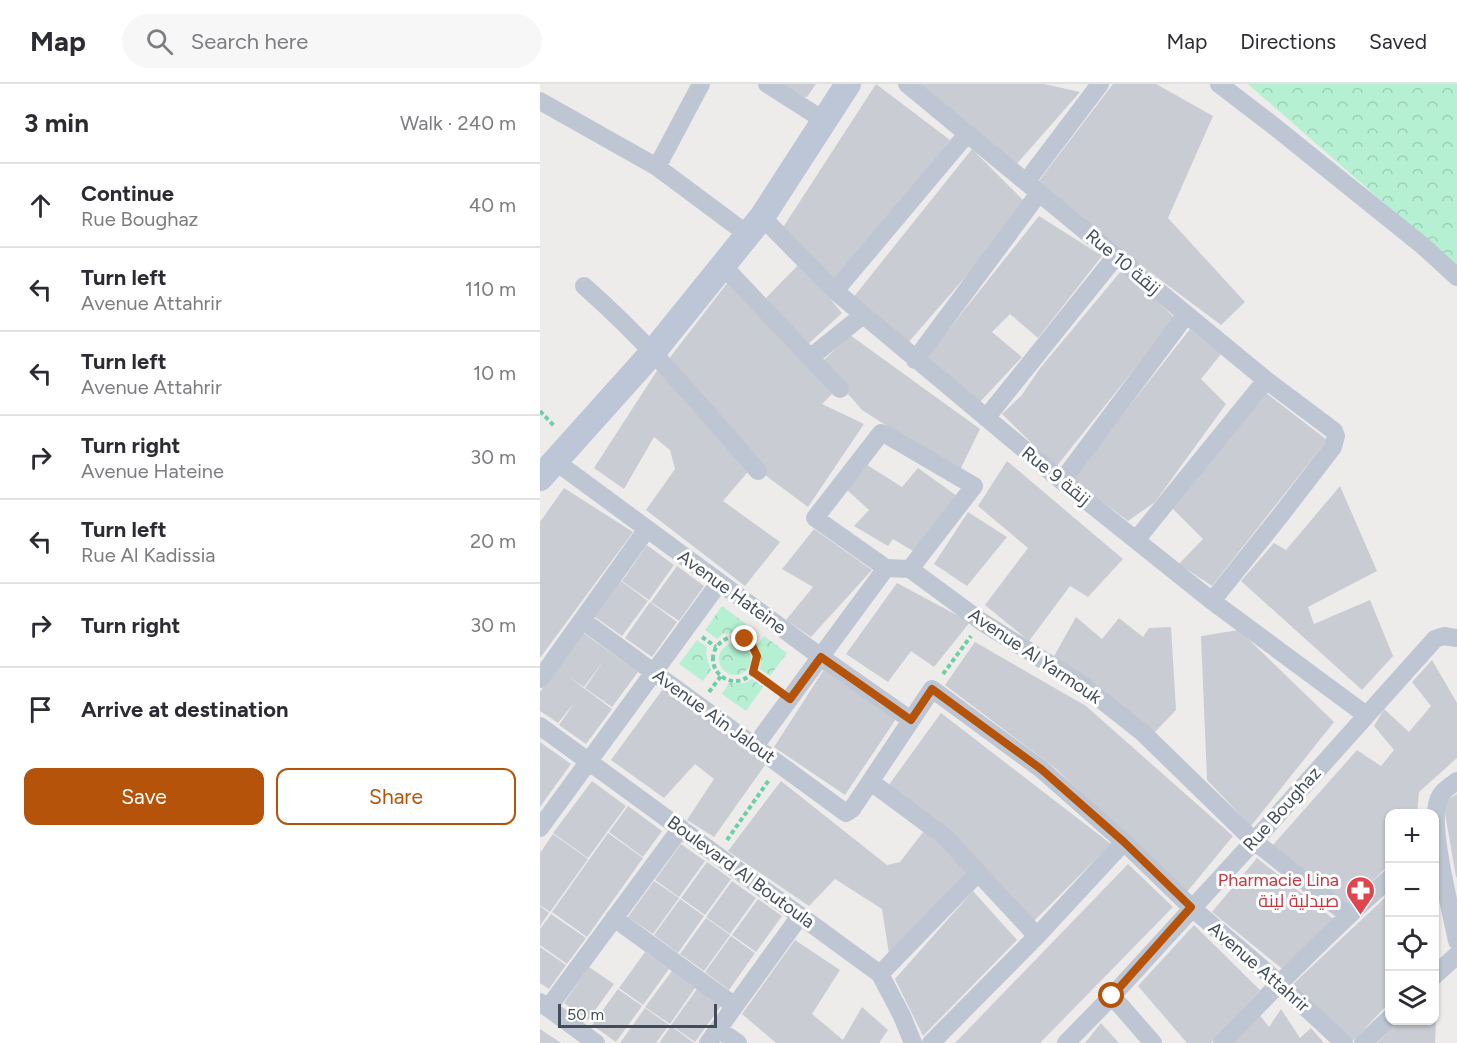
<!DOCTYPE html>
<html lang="en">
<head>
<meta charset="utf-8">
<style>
  :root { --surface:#fff; --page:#f7f7f7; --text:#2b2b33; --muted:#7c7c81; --line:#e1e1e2; --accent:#b45309 }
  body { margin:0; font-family:Figtree,Cairo,sans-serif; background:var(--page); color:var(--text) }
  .controls { position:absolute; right:18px; bottom:18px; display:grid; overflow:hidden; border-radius:12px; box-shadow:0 2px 4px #0004 }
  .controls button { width:54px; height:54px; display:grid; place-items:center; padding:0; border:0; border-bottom:2px solid var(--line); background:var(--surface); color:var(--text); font:30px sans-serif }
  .scale { position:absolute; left:18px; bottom:15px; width:159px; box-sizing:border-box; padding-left:6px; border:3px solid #434c59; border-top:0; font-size:16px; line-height:21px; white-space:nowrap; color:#434c59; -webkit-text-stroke:4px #fff; paint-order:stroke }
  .stop { position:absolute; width:18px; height:18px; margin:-14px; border:4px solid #b45309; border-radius:50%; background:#fff }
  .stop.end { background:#b45309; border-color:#fff; box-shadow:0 2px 6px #0008 }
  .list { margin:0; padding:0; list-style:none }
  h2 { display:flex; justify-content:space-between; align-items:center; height:78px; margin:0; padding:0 24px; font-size:26px }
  h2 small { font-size:20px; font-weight:400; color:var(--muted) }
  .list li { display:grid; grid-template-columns:39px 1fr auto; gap:18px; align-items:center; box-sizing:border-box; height:84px; padding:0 24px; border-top:2px solid var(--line) }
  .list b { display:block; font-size:22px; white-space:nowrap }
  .list p { margin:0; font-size:20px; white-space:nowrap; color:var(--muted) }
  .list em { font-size:20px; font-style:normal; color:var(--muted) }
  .actions { display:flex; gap:12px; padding:18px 24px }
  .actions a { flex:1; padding:14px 0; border:2px solid var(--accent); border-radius:12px; text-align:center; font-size:21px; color:var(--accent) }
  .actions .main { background:var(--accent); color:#fff }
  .icon { flex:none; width:33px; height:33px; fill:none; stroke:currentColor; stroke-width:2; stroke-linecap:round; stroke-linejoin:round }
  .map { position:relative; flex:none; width:917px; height:959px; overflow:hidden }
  header { display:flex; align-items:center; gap:36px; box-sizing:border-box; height:84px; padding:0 30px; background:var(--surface); border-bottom:2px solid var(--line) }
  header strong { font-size:28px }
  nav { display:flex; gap:33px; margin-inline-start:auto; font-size:21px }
  .search { width:420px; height:54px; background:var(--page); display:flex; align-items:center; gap:15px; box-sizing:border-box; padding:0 21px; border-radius:33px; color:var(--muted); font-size:22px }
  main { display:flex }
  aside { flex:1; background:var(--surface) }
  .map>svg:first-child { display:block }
  .forest { fill:url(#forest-crowns) }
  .building { fill:#caccd4 }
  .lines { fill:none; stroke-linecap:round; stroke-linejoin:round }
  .path { stroke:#6ccfa8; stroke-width:4; stroke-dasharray:4.5 3; stroke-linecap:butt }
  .street { stroke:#bdc6d2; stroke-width:18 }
  .secondary { stroke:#bcc6d6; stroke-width:26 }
  .route { stroke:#b45309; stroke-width:8 }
  .labels { text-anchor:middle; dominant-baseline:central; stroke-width:6; stroke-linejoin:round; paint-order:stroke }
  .street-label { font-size:18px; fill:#434c59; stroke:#fff }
  .health-label { font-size:18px; fill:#be3a42; stroke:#fff; text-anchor:end }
</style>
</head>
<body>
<header>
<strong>Map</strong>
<div class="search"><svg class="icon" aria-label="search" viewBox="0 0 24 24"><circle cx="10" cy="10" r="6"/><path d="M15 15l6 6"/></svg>Search here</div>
<nav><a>Map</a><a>Directions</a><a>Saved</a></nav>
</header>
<main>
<aside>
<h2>3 min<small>Walk · 240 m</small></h2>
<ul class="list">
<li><svg class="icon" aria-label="ahead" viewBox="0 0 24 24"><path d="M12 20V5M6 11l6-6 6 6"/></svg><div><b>Continue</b><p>Rue Boughaz</p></div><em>40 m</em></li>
<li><svg class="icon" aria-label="left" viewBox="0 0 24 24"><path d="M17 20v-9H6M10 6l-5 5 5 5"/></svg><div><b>Turn left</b><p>Avenue Attahrir</p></div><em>110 m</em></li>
<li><svg class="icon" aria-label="left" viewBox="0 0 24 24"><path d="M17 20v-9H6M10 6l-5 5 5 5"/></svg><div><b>Turn left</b><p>Avenue Attahrir</p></div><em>10 m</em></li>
<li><svg class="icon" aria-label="right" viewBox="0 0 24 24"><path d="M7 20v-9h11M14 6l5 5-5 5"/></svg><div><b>Turn right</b><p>Avenue Hateine</p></div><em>30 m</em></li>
<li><svg class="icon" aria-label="left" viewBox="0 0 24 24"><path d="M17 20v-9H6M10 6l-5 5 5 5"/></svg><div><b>Turn left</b><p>Rue Al Kadissia</p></div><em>20 m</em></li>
<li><svg class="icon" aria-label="right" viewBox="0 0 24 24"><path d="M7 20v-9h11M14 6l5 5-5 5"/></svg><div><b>Turn right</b></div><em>30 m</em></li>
<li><svg class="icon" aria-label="arrive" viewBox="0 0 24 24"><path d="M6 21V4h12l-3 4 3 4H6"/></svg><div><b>Arrive at destination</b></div></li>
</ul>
<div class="actions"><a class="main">Save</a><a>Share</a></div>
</aside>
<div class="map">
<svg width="917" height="959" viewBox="0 0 917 959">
  <defs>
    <pattern id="forest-crowns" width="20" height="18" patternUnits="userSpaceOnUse" patternTransform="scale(1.5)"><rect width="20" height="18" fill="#b5f0d2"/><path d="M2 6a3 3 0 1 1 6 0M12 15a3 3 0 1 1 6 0" fill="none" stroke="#9dcfb7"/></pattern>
  </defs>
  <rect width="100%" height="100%" fill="#eeebeb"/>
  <path class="forest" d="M 708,0 L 917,0 L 917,183 Z
    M 182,522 L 206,540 L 199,549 L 183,550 L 177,555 L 165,546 Z
    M 224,552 L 247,569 L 230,592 L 220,585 L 221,577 L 216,562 Z
    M 157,556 L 167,563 L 166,571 L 171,586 L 163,597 L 139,580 Z
    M179 575a16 16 0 1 1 32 0a16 16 0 1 1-32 0Z
    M 212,595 L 223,603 L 206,627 L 182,610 L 189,599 L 205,599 Z"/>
  <path class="building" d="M 236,0 L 276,0 L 267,13 L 255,12 Z
    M 336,0 L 410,56 L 296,195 L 242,145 Z
    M 374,0 L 504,0 L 540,8 L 475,82 Z
    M 573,0 L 616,0 L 673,32 L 628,134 L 705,218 L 681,241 L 495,102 Z
    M 432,65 L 488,121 L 367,260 L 312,215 Z
    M 499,132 L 562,172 L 498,254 L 470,230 L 452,248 L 482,273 L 440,318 L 386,274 Z
    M 260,179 L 302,229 L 265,263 L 226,214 Z
    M 582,186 L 635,234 L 516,383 L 462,330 L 481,312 L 501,283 Z
    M 188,198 L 297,305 L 282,320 L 324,340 L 268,423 L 221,388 L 128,276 Z
    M 650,245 L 681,270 L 661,295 L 686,320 L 615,418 L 588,437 L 532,395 Z
    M 310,251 L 440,345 L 419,388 L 322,326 L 281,279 Z
    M 120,282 L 212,383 L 183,417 L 240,458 L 205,502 L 106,426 L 135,385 L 130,366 L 114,353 L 84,405 L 54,384 Z
    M 726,309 L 787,356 L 672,502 L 639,480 L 663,455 L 632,424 Z
    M 467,377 L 583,475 L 548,513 L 530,502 L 489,557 L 445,521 L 488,464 L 438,422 Z
    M 324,379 L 362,403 L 378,384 L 417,412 L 373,467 L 353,455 L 348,462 L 314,442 L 329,426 L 305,404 Z
    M 800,402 L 837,487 L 768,523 L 774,540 L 830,516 L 853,572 L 822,606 L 701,497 L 734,459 L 746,466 Z
    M 24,404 L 93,448 L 0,574 L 0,438 Z
    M 428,428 L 467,453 L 427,502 L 394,480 Z
    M 274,445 L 332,486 L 271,553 L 246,536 L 273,503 L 242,485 Z
    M 107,461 L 134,481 L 109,516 L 82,497 Z
    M 137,482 L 164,502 L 139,537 L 111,518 Z
    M 81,497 L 108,517 L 82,552 L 55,533 Z
    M 357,499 L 430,538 L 394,583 L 371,567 L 348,598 L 306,570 Z
    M 110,518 L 137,538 L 112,573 L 85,554 Z
    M 536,533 L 562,555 L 579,534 L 603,553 L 609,544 L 631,543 L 636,626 L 615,648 L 565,609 L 513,574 Z
    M 699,546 L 794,638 L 711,742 L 667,696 L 661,552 Z
    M 42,548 L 98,588 L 72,623 L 45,604 L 64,576 L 44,603 L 29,593 L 72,625 L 46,660 L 19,641 L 35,618 L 18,639 L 0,627 L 0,608 Z
    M 435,558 L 546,622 L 693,752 L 647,808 L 516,685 L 405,601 Z
    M 892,576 L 917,619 L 917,674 L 879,708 L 877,730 L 850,730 L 850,780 L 807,822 L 732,762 L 817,666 L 841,682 L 854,666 L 834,642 L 844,625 L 869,648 L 891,622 L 872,598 Z
    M 285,584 L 358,632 L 305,711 L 234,663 Z
    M 123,605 L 225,681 L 174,753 L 147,736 L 174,695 L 155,680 L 124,714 L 71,676 Z
    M 401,629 L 571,760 L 492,839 L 348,702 Z
    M 0,658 L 31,680 L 0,723 Z
    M 52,697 L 86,722 L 48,774 L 13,749 Z
    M 241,697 L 347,781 L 360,778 L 387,743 L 430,787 L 349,870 L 342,825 L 295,795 L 269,822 L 188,767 Z
    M 917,710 L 917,793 L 916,793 L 903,718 Z
    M 88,722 L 122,747 L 103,773 L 69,748 Z
    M 68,749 L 103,774 L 47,853 L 12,828 Z
    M 13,750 L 48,775 L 10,828 L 0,821 L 0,769 Z
    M 141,760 L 165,777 L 139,813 L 115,796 Z
    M 717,774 L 796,837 L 745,887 L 672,828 Z
    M 167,778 L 191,795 L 165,831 L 141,814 Z
    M 588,780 L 633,823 L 500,959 L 415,959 Z
    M 114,797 L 139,814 L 113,850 L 88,833 Z
    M 192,797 L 216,814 L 190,850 L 166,833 Z
    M 433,807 L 477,856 L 383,952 L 355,895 Z
    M 850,809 L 850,918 L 812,958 L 751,902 Z
    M 140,815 L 164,832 L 138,869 L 114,851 Z
    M 218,815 L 242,832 L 216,868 L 192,851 Z
    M 0,822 L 9,829 L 0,842 Z
    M 11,830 L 46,854 L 27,880 L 0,861 L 0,845 Z
    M 166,834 L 190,851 L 164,887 L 140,870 Z
    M 654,841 L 720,906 L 671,959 L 647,959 L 598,902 Z
    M 191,852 L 215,869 L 189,906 L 165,888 Z
    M 255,856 L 300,886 L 272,930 L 303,956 L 322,923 L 348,946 L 339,959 L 236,959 L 202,930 Z
    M 0,863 L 26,881 L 9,905 L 0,899 Z
    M 105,868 L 129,885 L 103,921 L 79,904 Z
    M 49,883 L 74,900 L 48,936 L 24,919 Z
    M 132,887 L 155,904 L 130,940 L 105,923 Z
    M 78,905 L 102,922 L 76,958 L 52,941 Z
    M 157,905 L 181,922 L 155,958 L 131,941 Z
    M 105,924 L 129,941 L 116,959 L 80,959 Z
    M 741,925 L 760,954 L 771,944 L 784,959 L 691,959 L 719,930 L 729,943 Z
    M 860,936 L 896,936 L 895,959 L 837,959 Z
    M 561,939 L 579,959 L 545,959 Z
    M 131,942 L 154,959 L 119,959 Z
    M 0,945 L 21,959 L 0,959 Z"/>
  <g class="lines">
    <path class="path" d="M 0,327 L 15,343
      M 162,553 L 176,563
      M173 575a22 22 0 1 1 44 0a22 22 0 1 1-44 0Z
      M 207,557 L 215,545
      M 213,588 L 234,603
      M 403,590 L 431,552
      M 169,608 L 181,592
      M 187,756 L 229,696"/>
    <path class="street" d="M 227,0 L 285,37
      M 367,0 L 726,296 L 794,347 L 796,352 L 793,363 L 740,432 L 672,517
      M 679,0 L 730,39 L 883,162 L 917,193
      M 0,17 L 117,83 L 207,150
      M 117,83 L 161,0
      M 486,98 L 560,0
      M 222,133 L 295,207 L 522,397 L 672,517 L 826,631
      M 184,183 L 300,305
      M 44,202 C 108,258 162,323 218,387
      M 295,207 L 427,50
      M 271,273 L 323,231
      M 375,276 L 499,109
      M 446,334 L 576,172
      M 15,377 L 281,573 L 371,636
      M 522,397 L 646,231
      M 596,456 L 726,296
      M 370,485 L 434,402 L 347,351 L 341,349 L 275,434 L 346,484 L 370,485 L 442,538 L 540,599 L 603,649 L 714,757 L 808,831
      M 42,536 L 306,729 L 312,725 L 392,605 L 501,685 L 584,758 L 651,823 L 739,899 L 804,959
      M 0,595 L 107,445
      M 0,642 L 340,890 L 362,932 L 373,959
      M 215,662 L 346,484
      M 917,697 C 909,703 901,707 898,717 C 889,744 911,826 917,857
      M 331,698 L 404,752 L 497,852
      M 0,744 L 179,499
      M 74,834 L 195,922
      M 340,890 L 438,789
      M 894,892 L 917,871
      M 572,912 L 613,959
      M 0,918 L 56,959
      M 8,924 L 141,744
      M 178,945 L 198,959
      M 168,959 L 260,832
      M 391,959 L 497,852 L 584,758
      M 526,959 L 572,912 L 714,757 L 895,555 L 904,552 L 917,554
      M 682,959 C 736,902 791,846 850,794
      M 823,959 L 850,934"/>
    <path class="secondary" d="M 0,394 L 113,268 L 222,133 L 308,0"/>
  </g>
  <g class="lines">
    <path class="route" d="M 205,555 L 211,559 L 217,572 L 213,588 L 250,615 L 281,573 L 371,636 L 392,605 L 501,685 L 584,758 L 651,823 L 572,912"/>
  </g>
  <defs>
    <symbol id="pharmacy-pin" viewBox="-11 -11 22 30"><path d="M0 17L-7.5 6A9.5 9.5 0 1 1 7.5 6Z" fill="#e0444e" stroke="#fff"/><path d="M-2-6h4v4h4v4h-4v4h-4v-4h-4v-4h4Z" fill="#fff"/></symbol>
  </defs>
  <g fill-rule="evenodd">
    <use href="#pharmacy-pin" x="804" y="790" width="33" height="45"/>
  </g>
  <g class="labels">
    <g class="street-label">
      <text transform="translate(583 178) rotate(40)">Rue 10 زنقة</text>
      <text transform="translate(516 392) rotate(39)">Rue 9 زنقة</text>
      <text transform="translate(192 508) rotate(36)">Avenue Hateine</text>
      <text transform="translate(495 572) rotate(34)">Avenue Al Yarmouk</text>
      <text transform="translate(174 632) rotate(36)">Avenue Ain Jalout</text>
      <text transform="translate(742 725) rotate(-48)">Rue Boughaz</text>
      <text transform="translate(201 788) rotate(36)">Boulevard Al Boutoula</text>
      <text transform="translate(719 883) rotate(41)">Avenue Attahrir</text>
    </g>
    <g class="health-label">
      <text x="799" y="796">Pharmacie Lina<tspan x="799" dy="21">صيدلية لينة</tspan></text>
    </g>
  </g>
</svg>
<div class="controls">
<button>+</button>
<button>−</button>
<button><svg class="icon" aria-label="locate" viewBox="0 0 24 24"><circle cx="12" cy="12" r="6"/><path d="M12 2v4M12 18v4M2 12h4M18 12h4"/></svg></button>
<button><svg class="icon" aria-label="layers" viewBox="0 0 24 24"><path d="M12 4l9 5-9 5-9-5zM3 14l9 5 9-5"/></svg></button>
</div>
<div class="scale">50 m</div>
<div class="stop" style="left:572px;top:912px"></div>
<div class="stop end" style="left:205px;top:555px"></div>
</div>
</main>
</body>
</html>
